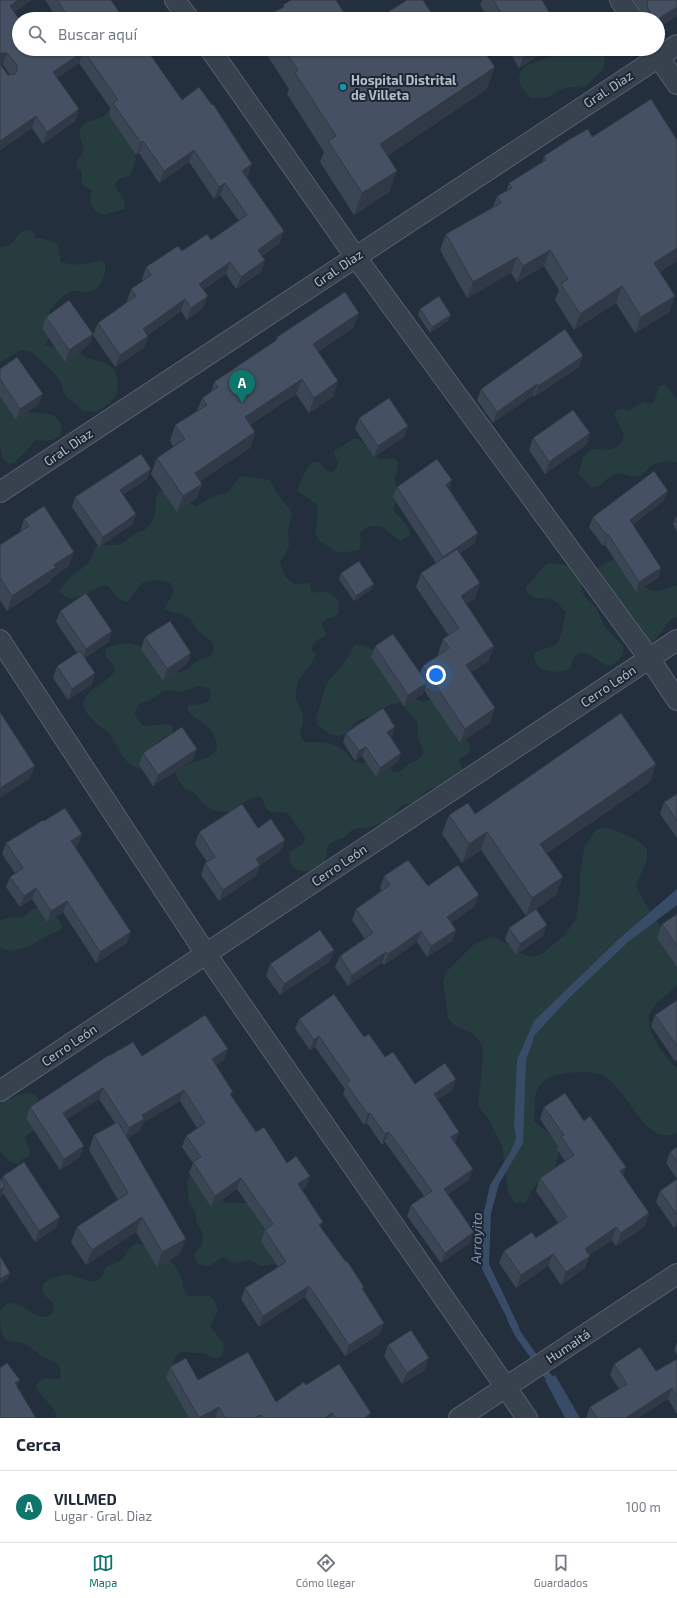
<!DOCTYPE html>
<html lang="es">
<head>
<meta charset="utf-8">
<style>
  :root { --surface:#fff; --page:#f2f2f3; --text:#1f2937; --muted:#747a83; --line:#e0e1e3; --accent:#0f766e }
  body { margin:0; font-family:"Exo 2",sans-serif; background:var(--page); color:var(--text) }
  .you { position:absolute; left:436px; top:675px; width:14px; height:14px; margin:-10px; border:3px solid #fff; border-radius:50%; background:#1a73e8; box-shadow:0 0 0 6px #1a73e833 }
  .badge { display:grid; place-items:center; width:26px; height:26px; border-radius:50%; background:var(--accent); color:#fff; font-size:13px; font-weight:700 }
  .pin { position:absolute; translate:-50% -33px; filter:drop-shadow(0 1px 2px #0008) }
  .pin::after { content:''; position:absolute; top:21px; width:14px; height:12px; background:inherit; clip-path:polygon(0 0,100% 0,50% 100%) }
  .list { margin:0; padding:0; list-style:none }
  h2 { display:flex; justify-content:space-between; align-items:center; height:52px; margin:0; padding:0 16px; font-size:17px }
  h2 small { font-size:13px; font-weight:400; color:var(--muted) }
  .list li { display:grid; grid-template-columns:26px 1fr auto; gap:12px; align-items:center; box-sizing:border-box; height:72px; padding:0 16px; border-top:1px solid var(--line) }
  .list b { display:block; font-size:15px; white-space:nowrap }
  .list p { margin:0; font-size:13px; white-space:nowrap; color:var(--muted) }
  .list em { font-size:13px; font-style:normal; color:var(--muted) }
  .icon { flex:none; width:22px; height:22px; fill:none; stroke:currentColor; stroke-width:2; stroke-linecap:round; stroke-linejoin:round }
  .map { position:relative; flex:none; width:677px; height:1418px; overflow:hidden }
  .search { position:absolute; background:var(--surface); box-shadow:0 1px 3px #0004; left:12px; right:12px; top:12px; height:44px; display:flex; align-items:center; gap:10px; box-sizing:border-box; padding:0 14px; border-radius:22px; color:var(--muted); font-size:15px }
  .sheet { height:124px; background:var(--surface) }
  nav { display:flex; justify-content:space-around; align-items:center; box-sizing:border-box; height:56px; border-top:1px solid var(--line); background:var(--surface); font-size:11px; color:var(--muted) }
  nav a { display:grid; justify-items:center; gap:2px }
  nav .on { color:var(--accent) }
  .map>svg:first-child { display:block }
  .green { fill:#263c3f }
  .water { fill:#394c67 }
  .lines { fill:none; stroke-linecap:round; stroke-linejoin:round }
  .stream { stroke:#394c67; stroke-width:7 }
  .street-casing { stroke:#565f6c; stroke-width:22 }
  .street { stroke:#38414e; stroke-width:20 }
  .wall { fill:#3b4654; fill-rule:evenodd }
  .shaded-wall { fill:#303945 }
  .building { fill:#455162; stroke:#303945 }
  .culture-dot { fill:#0f9aa8; stroke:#1d2633; stroke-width:1.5 }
  .labels { text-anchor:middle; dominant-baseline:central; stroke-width:4; stroke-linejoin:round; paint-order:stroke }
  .poi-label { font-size:13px; font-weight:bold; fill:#b4bcc9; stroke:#1d2633; text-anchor:start }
  .street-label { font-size:13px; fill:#b4bcc9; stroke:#1d2633 }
  .water-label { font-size:14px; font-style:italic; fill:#7c92b1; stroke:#1d2633 }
</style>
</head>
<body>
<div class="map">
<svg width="677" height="1418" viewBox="0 0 677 1418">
  <rect width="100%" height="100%" fill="#242f3e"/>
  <path class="green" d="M 567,49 L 604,49 L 605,60 L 603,69 L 586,86 L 565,88 L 548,97 L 531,98 C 521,88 512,77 527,65 L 560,54 Z
    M 110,107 L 135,148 L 136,159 L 130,175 L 119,179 L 115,184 C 118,195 126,197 125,209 L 102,215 C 91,209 88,203 92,191 L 82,184 L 82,172 L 77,168 L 76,162 C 78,159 82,155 83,152 C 85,143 76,136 81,128 C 88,116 104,124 110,107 Z
    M 25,230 L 31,231 L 36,234 L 35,237 L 53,241 L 58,245 L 61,262 C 73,266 90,265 101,260 L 105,264 C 106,275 101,290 88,292 C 82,293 76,289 70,292 C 61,296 54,304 49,312 L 53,330 L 45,345 L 51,347 L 62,344 L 73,347 L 87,358 L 104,362 L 114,369 L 118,381 L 117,392 L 111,402 L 96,412 L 84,411 L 66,397 L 60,381 L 53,372 L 32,352 L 21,350 L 0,362 L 0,247 C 19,245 11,237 25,230 Z
    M 0,370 L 26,411 C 35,414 45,412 54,416 C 64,422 64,437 52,440 C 46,441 41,440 36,440 L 14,463 L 9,464 L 4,460 L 0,448 Z
    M 665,384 L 677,399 L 677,462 C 670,461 659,461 652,465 C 647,469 644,475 637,476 C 630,478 623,472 615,474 C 605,477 603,488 591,487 L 579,474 L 583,457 L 592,449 C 607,449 620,454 624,434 L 614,415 L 617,410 L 623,409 L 628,411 L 643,402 L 649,404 L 654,402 L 659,386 Z
    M 353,439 L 359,439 L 379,459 L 396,459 C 400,467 397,472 394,480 L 399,491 L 394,507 L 395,513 C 402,519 409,525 410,535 L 400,541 L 381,526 C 372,525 366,526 360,533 L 361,545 L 358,550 C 352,551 341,554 335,551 C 329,548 327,544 321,542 L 315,534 L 318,516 L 317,504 L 297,491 C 298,487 306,469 309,465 C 312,461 316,461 320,462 L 327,471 L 333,472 L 337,468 L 338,462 L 335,457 L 334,451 Z
    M 240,476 L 269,480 L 282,500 L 289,508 L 292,513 L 288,529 L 289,547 L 280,562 L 285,577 L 294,584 L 310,583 L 310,588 L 313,593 C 325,590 330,592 338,600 L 339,612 L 336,616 L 325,620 L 321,624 L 327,635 L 317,640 L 313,645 L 312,651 L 316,654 C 309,672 294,676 296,698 C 297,704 302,708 303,715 C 305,726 296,729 303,741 C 309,743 315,741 321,742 C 326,742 332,744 336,746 C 343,748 346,753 350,758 C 356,767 373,761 382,760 L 394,772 L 400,772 L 408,764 L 419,759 L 423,754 L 422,748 L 417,737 L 418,726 L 416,720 L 400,703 C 387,702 380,714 369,717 C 364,718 360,718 357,721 C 353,724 350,729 346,733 C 336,741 324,731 317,724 L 316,718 L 327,683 L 346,660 L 355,644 L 366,646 L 375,651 L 416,699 C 422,702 425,702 431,699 L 468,742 L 471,747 L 468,753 L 459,760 L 463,770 L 462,776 L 452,782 L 430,789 L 425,792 L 419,802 L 406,804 L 401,806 L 390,820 L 384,822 L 368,828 L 357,828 L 351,831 L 343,838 L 332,842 L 328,845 C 326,851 327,856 325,861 C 315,879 282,872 291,850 C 312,842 306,838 295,824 C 293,821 291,816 288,814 C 282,810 273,815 267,810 C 265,807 264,802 262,798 L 257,796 L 240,804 L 231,812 L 225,812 L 212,810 L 202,803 L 195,793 L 185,789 L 178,780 L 175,772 C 179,770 182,767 186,765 C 199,759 226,757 214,736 C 212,733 210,728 207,726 C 201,720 194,719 188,711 L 188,705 C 200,704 216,705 209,688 L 198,686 L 182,692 L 170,690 L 164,691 L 150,700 L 139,704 L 134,714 L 141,724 L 146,726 L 169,724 L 173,727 L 172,733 C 153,743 150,749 144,769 C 122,767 120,748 109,733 C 107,731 104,730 102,728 C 96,724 81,710 84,702 C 88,686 108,685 115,670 L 113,664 L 105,655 L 106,649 C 114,644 131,640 139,646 C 152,653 164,663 176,672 C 188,673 189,665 199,660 C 202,658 207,658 211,656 C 220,641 206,639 197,630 C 193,625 193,620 188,617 C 180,612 172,614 164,609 C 166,604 170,600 172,595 C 179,576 152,580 142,583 L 128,601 C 116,602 115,591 106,585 C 90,587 74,610 59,591 L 70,577 L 88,564 L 95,548 L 99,545 L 117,545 L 123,543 L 137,532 L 145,530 L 150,525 L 155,515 L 156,497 L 159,492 L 165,490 L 195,506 C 202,504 207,499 215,496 C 220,494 225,495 229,491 C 234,487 235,480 240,476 Z
    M 622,558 C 629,567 643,590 655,591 C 663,591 669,585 677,586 L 677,617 L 671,619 L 653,642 L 647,641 L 597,570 C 603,561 612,561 622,558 Z
    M 547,564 L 563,564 L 568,566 L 577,573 L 584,596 L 596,608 L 606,629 L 622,645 L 624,651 L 622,656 L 614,664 L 608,666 C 600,663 582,644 575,657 C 572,660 572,665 570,669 C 555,674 534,674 534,653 C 541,648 548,649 555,645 C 562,640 564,620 566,612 C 561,607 557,601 551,599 C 540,597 537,601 527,593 L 526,587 C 534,580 539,570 547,564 Z
    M 605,827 C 621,833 636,836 647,849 L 647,859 L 636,886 C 646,908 661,928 677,947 L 677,986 C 670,991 654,1004 650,1012 C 643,1027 665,1059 677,1068 L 677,1133 C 672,1135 667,1136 662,1135 C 642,1131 624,1089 606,1077 C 595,1069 562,1072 550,1077 C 545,1079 539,1085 537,1090 C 534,1099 535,1112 534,1121 L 557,1140 L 560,1149 L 555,1168 L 549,1175 L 534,1187 L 525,1203 L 515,1203 L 508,1192 L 502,1146 L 489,1120 L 478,1105 L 482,1067 L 483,1047 L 478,1039 L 472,1033 L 454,1025 L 448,1018 L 443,981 L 446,972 L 473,945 L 490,937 L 499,939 L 524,955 L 534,957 L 543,953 L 565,935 L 576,919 L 580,892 L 580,873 L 583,854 L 585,845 L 596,830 Z
    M 36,908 C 50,911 57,914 63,927 L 59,931 L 48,935 L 28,947 L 11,951 L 0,948 L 0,920 L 11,917 L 22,918 L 31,910 Z
    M 29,1093 L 35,1094 L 39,1101 L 40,1129 C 13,1137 33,1141 29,1156 L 24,1158 L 17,1164 L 9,1161 L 0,1151 L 0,1105 L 5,1099 L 10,1099 L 18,1095 Z
    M 199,1175 L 219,1194 L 225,1203 L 248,1203 L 260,1213 L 277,1264 L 260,1266 L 250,1260 L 233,1263 L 223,1257 L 209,1266 L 198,1264 L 195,1259 L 194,1254 L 202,1245 L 203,1234 L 197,1223 L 195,1212 L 189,1202 L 187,1183 L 188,1177 Z
    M 136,1243 C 156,1249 174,1258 182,1279 C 184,1286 182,1291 188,1296 L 210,1296 L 214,1300 L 218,1310 L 210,1326 L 224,1344 L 223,1355 C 214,1362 212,1355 203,1353 C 201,1353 199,1353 197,1353 C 181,1352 175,1349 172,1367 L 200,1418 L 57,1418 C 55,1405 40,1398 36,1386 C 43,1374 50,1380 61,1379 C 61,1362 56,1363 43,1357 C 37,1353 32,1347 25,1344 C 16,1340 10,1346 3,1335 C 0,1329 0,1318 0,1311 C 3,1307 5,1304 10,1303 C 23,1302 40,1325 51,1314 C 54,1311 54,1307 53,1303 L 44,1295 L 42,1289 L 44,1283 C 51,1279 59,1274 68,1275 C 77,1275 93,1287 101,1278 C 103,1276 104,1270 106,1267 L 122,1260 L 128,1250 Z"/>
  <path class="water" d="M 677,889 L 677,905 L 628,942 L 568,999 L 535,1035 L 526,1060 L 523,1143 L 499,1184 L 491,1213 L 489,1264 L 519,1327 L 513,1330 L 482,1269 L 483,1216 L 490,1185 L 511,1151 L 516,1138 L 514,1125 L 517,1060 L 534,1021 L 620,938 Z
    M 555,1375 L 580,1418 L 565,1418 L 545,1380 Z"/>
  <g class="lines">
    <path class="stream" d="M 511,1320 L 518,1334 L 554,1385"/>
    <defs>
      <path id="street" d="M 175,0 L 189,19
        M 620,0 L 633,19
        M 210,49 L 355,256 L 649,658 L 677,700
        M 653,49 L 677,84
        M 0,492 L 677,45
        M 0,640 L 206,954 L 527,1418
        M 0,1091 L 677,640
        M 459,1418 L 677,1274"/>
    </defs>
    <use href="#street" class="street-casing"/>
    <use href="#street" class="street"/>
  </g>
  <path class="wall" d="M 0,0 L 14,12 L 19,49 L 153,54 L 151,56 L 182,100 L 248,176 L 247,177 L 280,243 L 262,256 L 265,260 L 261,272 L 236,289 L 226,274 L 203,290 L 203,308 L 187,320 L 181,311 L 148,335 L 148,336 L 144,348 L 115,367 L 93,335 L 98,323 L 127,302 L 127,301 L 131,289 L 143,281 L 142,279 L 146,267 L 182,251 L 211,240 L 239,221 L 220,195 L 214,199 L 189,162 L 159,183 L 139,153 L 136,155 L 109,115 L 111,109 L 79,63 L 57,78 L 79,109 L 75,121 L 43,144 L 32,128 L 0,150 ZM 1,65 L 3,65 L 10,75 L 8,75 Z
    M 45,0 L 111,0 L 57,18 Z
    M 482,0 L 542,0 L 553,19 L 489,19 L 480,5 Z
    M 634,0 L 677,0 L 677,16 L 658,28 L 658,19 L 644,19 L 642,13 Z
    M 263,49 L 482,49 L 487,89 L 387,156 L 397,171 L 389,192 L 354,215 L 320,162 L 324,152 L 287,94 L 289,89 Z
    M 508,49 L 549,49 L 519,68 Z
    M 592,137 L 677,140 L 677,261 L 660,272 L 675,296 L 669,312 L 635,333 L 616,303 L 574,330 L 555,300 L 559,290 L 544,266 L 517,282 L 511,273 L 467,298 L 440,250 L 446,234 L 493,207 L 497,196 L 506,192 L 509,183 L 542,163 L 544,156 Z
    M 420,309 L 449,320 L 430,333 L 418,315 Z
    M 359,313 L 353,328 L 318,352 L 338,381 L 333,397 L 309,413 L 296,394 L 250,425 L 255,432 L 250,448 L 200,481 L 202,484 L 196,499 L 177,512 L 151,474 L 157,458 L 173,447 L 170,441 L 175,425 L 197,411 L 202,398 L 211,392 L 214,382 L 275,341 L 277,337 Z
    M 46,317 L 93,334 L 89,345 L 65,362 L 42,328 Z
    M 583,356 L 579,367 L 534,397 L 533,395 L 493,423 L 477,400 L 481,389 Z
    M 0,369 L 38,405 L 16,420 L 0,396 Z
    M 359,418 L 408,426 L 404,437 L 374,457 L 355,429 Z
    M 590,433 L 586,445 L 545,474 L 529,450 L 533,438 Z
    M 151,469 L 147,479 L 123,495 L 133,524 L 99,547 L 72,507 L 75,497 Z
    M 397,487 L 449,489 L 478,533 L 474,544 L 460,553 L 480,583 L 475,598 L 466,604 L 489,661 L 471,672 L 495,708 L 490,723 L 460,743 L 424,690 L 423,694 L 404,706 L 371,657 L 375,646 L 420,673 L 423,666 L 439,655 L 438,654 L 443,639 L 449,636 L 416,587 L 421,573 L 436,563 L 393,497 Z
    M 664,501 L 633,524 L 661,568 L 658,578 L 636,592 L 605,545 L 603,546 L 589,527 L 593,517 Z
    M 677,517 L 677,532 L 673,524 L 675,519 Z
    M 24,519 L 69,566 L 52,578 L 50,582 L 7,611 L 0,600 L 0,545 L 20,532 Z
    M 341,573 L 372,589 L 354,601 L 339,579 Z
    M 60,611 L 112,631 L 108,642 L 85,658 L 95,673 L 91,685 L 68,700 L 53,678 L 57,666 L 77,653 L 56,622 Z
    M 145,637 L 191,653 L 187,664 L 163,681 L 141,649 Z
    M 395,727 L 392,736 L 391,737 L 401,753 L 398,762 L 376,777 L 362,756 L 355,761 L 343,742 L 346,733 Z
    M 143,753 L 193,760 L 153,786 L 139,765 Z
    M 656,764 L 650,782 L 547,853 L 563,877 L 556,895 L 526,916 L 481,850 L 462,863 L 442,834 L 449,815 L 475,814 Z
    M 677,794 L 677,838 L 660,814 L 664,802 Z
    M 44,821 L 82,834 L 78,845 L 75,847 L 127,943 L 96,963 L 63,912 L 47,922 L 32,899 L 20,907 L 6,887 L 10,877 L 15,873 L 2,854 L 6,843 Z
    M 258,828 L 285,840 L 281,851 L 260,865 L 256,876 L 219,901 L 201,875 L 205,863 L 207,862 L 195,844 L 199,832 Z
    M 384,876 L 428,886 L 475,906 L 451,923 L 456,930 L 452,941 L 427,957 L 417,942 L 384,965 L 382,963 L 348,986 L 335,967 L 340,956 L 365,939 L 352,920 L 356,909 L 382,891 L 380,888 Z
    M 677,914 L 677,967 L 657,938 L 662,924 Z
    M 509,928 L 543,936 L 516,955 L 505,939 Z
    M 334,950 L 330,961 L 280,995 L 266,976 L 270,964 Z
    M 677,1000 L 677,1060 L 675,1061 L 651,1026 L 655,1015 Z
    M 299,1019 L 364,1037 L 385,1057 L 415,1084 L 456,1079 L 452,1090 L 437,1100 L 459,1132 L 455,1143 L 469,1180 L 447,1195 L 470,1243 L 441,1263 L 407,1216 L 411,1205 L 424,1196 L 385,1142 L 382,1145 L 367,1123 L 364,1125 L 343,1094 L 345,1089 L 315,1047 L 310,1050 L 295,1029 Z
    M 109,1056 L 142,1056 L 224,1060 L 216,1065 L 232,1097 L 256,1132 L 287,1163 L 310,1176 L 306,1187 L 302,1189 L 321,1228 L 363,1290 L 384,1323 L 380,1334 L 345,1356 L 305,1297 L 259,1327 L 241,1299 L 245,1288 L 278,1267 L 261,1241 L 265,1229 L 237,1189 L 211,1207 L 189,1173 L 193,1163 L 182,1147 L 186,1136 L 197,1128 L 180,1101 L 143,1123 L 140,1130 L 128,1138 L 180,1254 L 157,1267 L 136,1232 L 86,1265 L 71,1242 L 77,1227 L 118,1200 L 89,1150 L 94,1135 L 115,1123 L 99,1099 L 67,1119 L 80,1157 L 60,1170 L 26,1118 L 30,1107 Z
    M 544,1107 L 584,1121 L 626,1167 L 623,1175 L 649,1213 L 645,1226 L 616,1246 L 612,1240 L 589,1255 L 585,1268 L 561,1285 L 548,1266 L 516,1288 L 499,1263 L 504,1251 L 536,1238 L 558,1223 L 536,1191 L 540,1178 L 565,1161 L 557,1149 L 558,1146 L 540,1119 Z
    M 677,1147 L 677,1226 L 674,1228 L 656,1202 L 660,1191 L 677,1179 L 666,1163 L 670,1152 Z
    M 3,1176 L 56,1228 L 35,1242 L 3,1193 L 1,1197 L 2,1181 Z
    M 677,1342 L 677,1355 L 674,1350 Z
    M 388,1345 L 425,1370 L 402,1384 L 384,1356 Z
    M 677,1359 L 677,1414 L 668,1399 L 638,1418 L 586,1418 L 590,1407 L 619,1389 L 610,1375 L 614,1364 L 656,1371 Z
    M 170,1367 L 198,1380 L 276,1402 L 306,1385 L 369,1418 L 189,1418 L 166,1377 Z"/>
  <path class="shaded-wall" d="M 18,0 L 32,0 L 6,18 L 10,6 Z
    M 677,7 L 677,16 L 658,28 L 658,19 Z
    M 148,49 L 155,49 L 153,54 L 143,62 L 147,50 Z
    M 529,49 L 549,49 L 519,68 L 525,52 Z
    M 84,51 L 79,63 L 49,84 L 53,72 Z
    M 1,53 L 7,53 L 3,65 L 0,65 L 0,55 Z
    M 495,67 L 487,89 L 372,166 L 380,144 Z
    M 79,109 L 75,121 L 43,144 L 47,132 Z
    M 36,116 L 32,128 L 0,150 L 0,141 Z
    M 143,141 L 139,153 L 136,155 L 141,143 Z
    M 194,150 L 189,162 L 159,183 L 164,171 Z
    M 252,164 L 248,176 L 238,183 L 242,171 Z
    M 397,171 L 389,192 L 354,215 L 362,193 Z
    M 225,183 L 220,195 L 214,199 L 219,187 Z
    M 284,231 L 280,243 L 254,262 L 258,250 Z
    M 677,248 L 677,261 L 648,279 L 654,263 Z
    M 550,250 L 544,266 L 517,282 L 523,266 Z
    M 517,257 L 511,273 L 467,298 L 473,282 Z
    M 265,260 L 261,272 L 236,289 L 241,277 Z
    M 230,262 L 226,274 L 194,296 L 199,284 Z
    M 622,286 L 616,303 L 574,330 L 580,314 Z
    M 208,296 L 203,308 L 187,320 L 191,308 Z
    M 675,296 L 669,312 L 635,333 L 641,317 Z
    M 185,299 L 181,311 L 139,341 L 143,329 Z
    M 359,313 L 353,328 L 307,359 L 313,344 Z
    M 451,315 L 449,320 L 430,333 L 432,327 Z
    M 93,334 L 89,345 L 65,362 L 69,350 Z
    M 148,336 L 144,348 L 115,367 L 120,355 Z
    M 583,356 L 579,367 L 534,397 L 538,386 Z
    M 302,379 L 296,394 L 239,432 L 245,417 Z
    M 338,381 L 333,397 L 309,413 L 314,398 Z
    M 537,384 L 533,395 L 493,423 L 497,412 Z
    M 43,394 L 38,405 L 16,420 L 20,409 Z
    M 408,426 L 404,437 L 374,457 L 378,446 Z
    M 255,432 L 250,448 L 189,489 L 195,473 Z
    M 590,433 L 586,445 L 545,474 L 549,462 Z
    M 151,469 L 147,479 L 116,500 L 120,490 Z
    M 452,480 L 448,491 L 446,485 Z
    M 202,484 L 196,499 L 177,512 L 183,496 Z
    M 668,491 L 664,501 L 626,530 L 630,520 Z
    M 136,514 L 133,524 L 99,547 L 103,537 Z
    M 478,533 L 474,544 L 439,568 L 443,557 Z
    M 608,534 L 605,545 L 603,546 L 607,536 Z
    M 74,552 L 69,566 L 52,578 L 50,582 L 7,611 L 12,596 L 54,565 Z
    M 661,568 L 658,578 L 636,592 L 639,582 Z
    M 480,583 L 475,598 L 455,611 L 461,596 Z
    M 374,584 L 372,589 L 354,601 L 356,596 Z
    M 112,631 L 108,642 L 82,660 L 86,649 Z
    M 494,646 L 489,661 L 461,679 L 466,665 Z
    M 191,653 L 187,664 L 163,681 L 167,669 Z
    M 95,673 L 91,685 L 68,700 L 72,689 Z
    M 427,683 L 423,694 L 404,706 L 408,695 Z
    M 495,708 L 490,723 L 460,743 L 465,729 Z
    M 395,727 L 392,736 L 384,741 L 387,732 Z
    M 366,747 L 362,756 L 355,761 L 359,751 Z
    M 197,749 L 193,760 L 153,786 L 158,775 Z
    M 401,753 L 398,762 L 376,777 L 380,768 Z
    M 656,764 L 650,782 L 533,862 L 540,844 Z
    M 35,766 L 30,779 L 0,798 L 0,788 Z
    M 487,832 L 481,850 L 462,863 L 469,844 Z
    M 82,834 L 78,845 L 67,852 L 71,841 Z
    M 285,840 L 281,851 L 252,870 L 256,859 Z
    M 260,865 L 256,876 L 219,901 L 223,890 Z
    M 563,877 L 556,895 L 526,916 L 532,898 Z
    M 36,888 L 32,899 L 20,907 L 24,896 Z
    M 479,895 L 475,906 L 443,928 L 447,917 Z
    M 67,901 L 63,912 L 47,922 L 51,911 Z
    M 547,925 L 543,936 L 516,955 L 520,944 Z
    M 456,930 L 452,941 L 427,957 L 431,946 Z
    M 421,931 L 417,942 L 384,965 L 388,954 Z
    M 131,932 L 127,943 L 96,963 L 100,952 Z
    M 334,950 L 330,961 L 280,995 L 284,984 Z
    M 386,952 L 382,963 L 348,986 L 352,975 Z
    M 319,1036 L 315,1047 L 310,1050 L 314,1040 Z
    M 228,1049 L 224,1060 L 208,1070 L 212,1059 Z
    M 456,1079 L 452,1090 L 430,1105 L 434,1094 Z
    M 103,1088 L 99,1099 L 59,1124 L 63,1113 Z
    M 184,1090 L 180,1101 L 143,1123 L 140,1130 L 125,1139 L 129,1128 L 142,1115 Z
    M 370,1113 L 367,1123 L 364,1125 L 368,1114 Z
    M 389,1132 L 385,1142 L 382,1145 L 385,1134 Z
    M 459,1132 L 456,1142 L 447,1148 L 451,1137 Z
    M 84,1146 L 80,1157 L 60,1170 L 64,1159 Z
    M 626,1167 L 621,1179 L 620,1171 Z
    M 473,1169 L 469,1180 L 440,1200 L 444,1189 Z
    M 310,1176 L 306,1187 L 294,1195 L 298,1184 Z
    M 241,1178 L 237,1189 L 211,1207 L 215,1196 Z
    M 5,1186 L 1,1197 L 0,1198 L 0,1190 Z
    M 649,1213 L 645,1226 L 616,1246 L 621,1233 Z
    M 60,1217 L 56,1228 L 35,1242 L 39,1231 Z
    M 142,1217 L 136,1232 L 86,1265 L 92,1250 Z
    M 677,1220 L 677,1226 L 674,1228 Z
    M 323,1222 L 319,1233 L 319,1225 Z
    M 616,1227 L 612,1240 L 580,1262 L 585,1249 Z
    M 474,1232 L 470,1243 L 441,1263 L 445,1253 Z
    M 186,1239 L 180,1254 L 157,1267 L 162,1252 Z
    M 553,1254 L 548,1266 L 516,1288 L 521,1275 Z
    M 590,1256 L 585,1268 L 561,1285 L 566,1272 Z
    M 10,1273 L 8,1279 L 0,1284 L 0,1279 Z
    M 309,1286 L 305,1297 L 259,1327 L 263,1316 Z
    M 384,1323 L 380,1334 L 345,1356 L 349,1345 Z
    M 429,1358 L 425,1370 L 402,1384 L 407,1373 Z
    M 20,1380 L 15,1393 L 15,1383 Z
    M 672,1388 L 668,1399 L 638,1418 L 627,1418 L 627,1417 Z
    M 219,1407 L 215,1418 L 199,1418 Z
    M 332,1413 L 330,1418 L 325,1418 Z
    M 371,1413 L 369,1418 L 364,1418 Z"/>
  <path class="building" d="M 0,0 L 18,0 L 10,6 L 19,19 L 19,49 L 148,49 L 147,50 L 182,100 L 199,87 L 212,105 L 213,104 L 252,164 L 242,171 L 284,231 L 258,250 L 265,260 L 241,277 L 230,262 L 199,284 L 208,296 L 191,308 L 185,299 L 143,329 L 148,336 L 120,355 L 98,323 L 136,296 L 131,289 L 151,275 L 146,267 L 178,246 L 182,251 L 207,234 L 211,240 L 247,215 L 225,183 L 219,187 L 194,150 L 164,171 L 143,141 L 141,143 L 113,103 L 118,100 L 84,51 L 53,72 L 79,109 L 47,132 L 36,116 L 0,141 L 0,64 L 8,75 L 15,74 L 17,71 L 17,65 L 7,53 L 1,53 L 0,55 Z
    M 57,0 L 111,0 L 124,19 L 55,19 L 65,12 Z
    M 291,0 L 336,0 L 348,19 L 265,19 L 264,17 L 284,7 L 283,5 Z
    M 407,0 L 423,0 L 435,19 L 377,19 Z
    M 493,0 L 542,0 L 553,19 L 505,19 Z
    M 646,0 L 677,0 L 677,7 L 658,19 L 654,19 L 648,9 L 647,1 Z
    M 284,49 L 482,49 L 495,67 L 380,144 L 397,171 L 362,193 L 328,141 L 336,136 L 295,73 L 298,70 Z
    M 523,49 L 529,49 L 525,52 Z
    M 651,99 L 677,140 L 677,248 L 654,263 L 675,296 L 641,317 L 622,286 L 580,314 L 561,284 L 568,279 L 550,250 L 523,266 L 517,257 L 473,282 L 446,234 L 501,203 L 497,196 L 512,188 L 509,183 L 546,160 L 544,156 L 570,139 L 588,129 L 592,137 Z
    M 345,292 L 359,313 L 313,344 L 338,381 L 314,398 L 302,379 L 245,417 L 255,432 L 195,473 L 202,484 L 183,496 L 157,458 L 185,439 L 175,425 L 207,405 L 202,398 L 218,387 L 214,382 L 278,339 L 277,337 Z
    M 439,296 L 451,315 L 432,327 L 420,309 Z
    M 69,300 L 93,334 L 69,350 L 46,317 Z
    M 565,329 L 583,356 L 538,386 L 537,384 L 497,412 L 481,389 Z
    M 17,357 L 43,394 L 20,409 L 0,379 L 0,369 Z
    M 389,398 L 408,426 L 378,446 L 359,418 Z
    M 573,410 L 590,433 L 549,462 L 533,438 Z
    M 141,454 L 151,469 L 120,490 L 136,514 L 103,537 L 75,497 Z
    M 437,459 L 452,480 L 446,485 L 478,533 L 443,557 L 397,487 Z
    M 654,471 L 668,491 L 630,520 L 661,568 L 639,582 L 608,534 L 607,536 L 593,517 Z
    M 44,506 L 74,552 L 54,565 L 56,567 L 12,596 L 0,578 L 0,545 L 29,526 L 24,519 Z
    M 677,517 L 677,523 L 675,519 Z
    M 457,549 L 480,583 L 461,596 L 494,646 L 466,665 L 495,708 L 465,729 L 423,666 L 449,648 L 443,639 L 459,628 L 421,573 Z
    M 359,561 L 374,584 L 356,596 L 341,573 Z
    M 86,593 L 112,631 L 86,649 L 60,611 Z
    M 170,621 L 191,653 L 167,669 L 145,637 Z
    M 393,634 L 427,683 L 408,695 L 375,646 Z
    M 80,651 L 95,673 L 72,689 L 57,666 Z
    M 383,708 L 395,727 L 387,732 L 401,753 L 380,768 L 366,747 L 359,751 L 346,733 Z
    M 0,712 L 35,766 L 0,788 Z
    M 621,713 L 656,764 L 540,844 L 563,877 L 532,898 L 487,832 L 469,844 L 449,815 L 468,803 L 475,814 Z
    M 182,727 L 197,749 L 158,775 L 143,753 Z
    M 677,794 L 677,821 L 664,802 Z
    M 242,804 L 258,828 L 271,819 L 285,840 L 256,859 L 260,865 L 223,890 L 205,863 L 215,857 L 199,832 Z
    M 65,808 L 82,834 L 71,841 L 131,932 L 100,952 L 67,901 L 51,911 L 36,888 L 24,896 L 10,877 L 23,868 L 6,843 L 43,820 L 44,821 Z
    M 408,860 L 428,886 L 458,865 L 479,895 L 447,917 L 456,930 L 431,946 L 421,931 L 388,954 L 386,952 L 352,975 L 340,956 L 373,933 L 356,909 L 390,885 L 384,876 Z
    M 536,909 L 547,925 L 520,944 L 509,928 Z
    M 677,914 L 677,946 L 662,924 Z
    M 320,930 L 334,950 L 284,984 L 270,964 Z
    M 334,994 L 364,1037 L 369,1034 L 385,1057 L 393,1052 L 415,1084 L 445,1063 L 456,1079 L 434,1094 L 459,1132 L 451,1137 L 473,1169 L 444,1189 L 474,1232 L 445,1253 L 411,1205 L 432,1191 L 389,1132 L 385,1134 L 370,1113 L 368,1114 L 346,1084 L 350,1081 L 319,1036 L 314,1040 L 299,1019 Z
    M 677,1000 L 677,1046 L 655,1015 Z
    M 205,1015 L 228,1049 L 212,1059 L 233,1092 L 230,1094 L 256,1132 L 264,1127 L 287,1163 L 296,1156 L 310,1176 L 298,1184 L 323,1222 L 319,1225 L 346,1262 L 347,1261 L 364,1287 L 362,1288 L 384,1323 L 349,1345 L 309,1286 L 263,1316 L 245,1288 L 286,1262 L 265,1230 L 273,1224 L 241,1178 L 215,1196 L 193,1162 L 201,1157 L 186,1136 L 205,1123 L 184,1090 L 142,1115 L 144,1119 L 129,1128 L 103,1088 L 63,1113 L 84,1146 L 64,1159 L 30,1107 L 109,1055 L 109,1056 L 133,1042 L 142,1056 Z
    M 565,1093 L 584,1121 L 590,1116 L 626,1167 L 620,1171 L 649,1213 L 621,1233 L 616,1227 L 585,1249 L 590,1256 L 566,1272 L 553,1254 L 521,1275 L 504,1251 L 532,1232 L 536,1238 L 567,1217 L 540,1178 L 574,1155 L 561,1136 L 564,1135 L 544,1107 Z
    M 118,1122 L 186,1239 L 162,1252 L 142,1217 L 92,1250 L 77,1227 L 128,1193 L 94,1135 Z
    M 677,1147 L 677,1162 L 670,1152 Z
    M 24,1162 L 60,1217 L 39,1231 L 3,1176 Z
    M 0,1178 L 5,1186 L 0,1190 Z
    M 677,1179 L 677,1215 L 660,1191 Z
    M 0,1256 L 10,1273 L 0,1279 Z
    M 411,1330 L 429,1358 L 407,1373 L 388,1345 Z
    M 640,1347 L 656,1371 L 677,1359 L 677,1396 L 672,1388 L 627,1417 L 628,1418 L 597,1418 L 590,1407 L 627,1384 L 614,1364 Z
    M 248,1352 L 276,1402 L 304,1382 L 306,1385 L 339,1364 L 371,1413 L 364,1418 L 335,1418 L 332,1413 L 325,1418 L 262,1418 L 261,1415 L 255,1418 L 225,1418 L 219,1407 L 199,1418 L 170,1367 L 186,1358 L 198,1380 Z
    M 7,1363 L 20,1380 L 15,1383 L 36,1418 L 0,1418 L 0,1368 Z"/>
  <circle class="culture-dot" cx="343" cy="87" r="4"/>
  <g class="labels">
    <g class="poi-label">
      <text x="351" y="80">Hospital Distrital<tspan x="351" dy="15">de Villeta</tspan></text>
    </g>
    <g class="street-label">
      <text transform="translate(608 89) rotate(-33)">Gral. Diaz</text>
      <text transform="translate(338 268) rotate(-34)">Gral. Diaz</text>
      <text transform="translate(68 447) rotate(-34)">Gral. Diaz</text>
      <text transform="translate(608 686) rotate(-34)">Cerro León</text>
      <text transform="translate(339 865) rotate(-34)">Cerro León</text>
      <text transform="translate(69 1045) rotate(-34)">Cerro León</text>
      <text transform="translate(568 1346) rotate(-34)">Humaitá</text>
    </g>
    <g class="water-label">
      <text transform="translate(476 1238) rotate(-89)">Arroyito</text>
    </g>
  </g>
</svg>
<div class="you"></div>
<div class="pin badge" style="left:242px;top:403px">A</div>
<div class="search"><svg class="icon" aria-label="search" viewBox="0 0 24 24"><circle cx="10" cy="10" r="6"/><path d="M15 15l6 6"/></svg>Buscar aquí</div>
</div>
<section class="sheet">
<h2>Cerca<small></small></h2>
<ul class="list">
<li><span class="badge">A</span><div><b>VILLMED</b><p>Lugar · Gral. Diaz</p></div><em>100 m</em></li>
</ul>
</section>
<nav>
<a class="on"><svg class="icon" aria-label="map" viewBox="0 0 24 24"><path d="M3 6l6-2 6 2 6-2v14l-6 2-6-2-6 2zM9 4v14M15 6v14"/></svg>Mapa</a>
<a><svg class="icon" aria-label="directions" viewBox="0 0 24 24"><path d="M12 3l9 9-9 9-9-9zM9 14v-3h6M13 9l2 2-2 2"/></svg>Cómo llegar</a>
<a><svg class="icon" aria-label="saved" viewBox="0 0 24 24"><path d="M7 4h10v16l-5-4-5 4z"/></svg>Guardados</a>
</nav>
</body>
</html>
